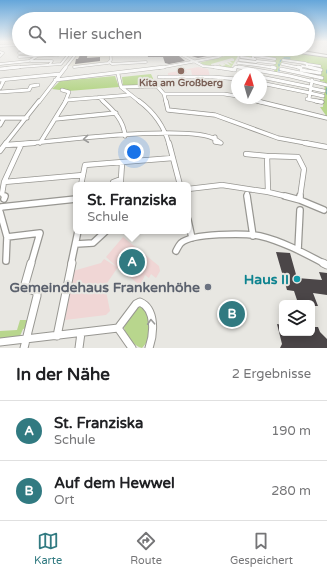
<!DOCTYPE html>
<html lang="de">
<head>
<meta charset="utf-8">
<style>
  :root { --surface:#fff; --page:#f6f6f6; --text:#202124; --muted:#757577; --line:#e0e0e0; --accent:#317a81 }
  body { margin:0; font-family:"Varela Round",sans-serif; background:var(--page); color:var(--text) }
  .controls { position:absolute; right:12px; bottom:12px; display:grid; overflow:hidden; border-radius:6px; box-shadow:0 2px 10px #0003 }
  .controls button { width:36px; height:36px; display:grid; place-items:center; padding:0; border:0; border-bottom:1px solid var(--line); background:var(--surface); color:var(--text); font:20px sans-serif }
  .compass { position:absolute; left:231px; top:68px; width:36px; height:36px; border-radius:50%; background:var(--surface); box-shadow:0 2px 10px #0003; rotate:5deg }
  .you { position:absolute; left:134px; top:152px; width:14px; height:14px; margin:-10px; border:3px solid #fff; border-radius:50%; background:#1a73e8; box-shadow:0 0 0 6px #1a73e833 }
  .badge { display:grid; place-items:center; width:26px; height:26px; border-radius:50%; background:var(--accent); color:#fff; font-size:13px; font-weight:700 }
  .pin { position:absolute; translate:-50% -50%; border:2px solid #fff; box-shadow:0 1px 4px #0006 }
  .popup { position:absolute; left:73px; top:182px; width:118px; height:52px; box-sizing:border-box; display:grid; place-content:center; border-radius:6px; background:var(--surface); filter:drop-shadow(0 1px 3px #0005); font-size:13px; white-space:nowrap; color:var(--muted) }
  .popup b { font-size:15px; color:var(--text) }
  .popup::after { content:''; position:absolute; left:50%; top:100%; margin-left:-8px; border:8px solid transparent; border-top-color:var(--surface) }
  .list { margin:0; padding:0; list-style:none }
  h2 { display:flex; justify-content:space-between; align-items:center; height:52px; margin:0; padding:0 16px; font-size:17px }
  h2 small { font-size:13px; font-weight:400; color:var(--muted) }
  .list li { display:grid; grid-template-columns:26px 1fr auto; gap:12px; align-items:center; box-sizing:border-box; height:60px; padding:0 16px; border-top:1px solid var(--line) }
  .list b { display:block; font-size:15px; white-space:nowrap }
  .list p { margin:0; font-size:13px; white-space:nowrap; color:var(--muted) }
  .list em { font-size:13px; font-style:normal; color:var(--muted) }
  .icon { flex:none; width:22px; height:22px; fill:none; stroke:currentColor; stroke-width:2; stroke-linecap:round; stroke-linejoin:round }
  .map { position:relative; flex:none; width:327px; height:348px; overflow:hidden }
  .search { position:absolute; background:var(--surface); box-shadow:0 2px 10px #0003; left:12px; right:12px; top:12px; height:44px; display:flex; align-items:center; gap:10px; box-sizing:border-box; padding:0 14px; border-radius:22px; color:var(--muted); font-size:15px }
  .sheet { height:172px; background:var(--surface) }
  nav { display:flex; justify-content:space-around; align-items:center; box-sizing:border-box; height:56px; border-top:1px solid var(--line); background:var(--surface); font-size:11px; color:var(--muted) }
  nav a { display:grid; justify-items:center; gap:2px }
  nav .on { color:var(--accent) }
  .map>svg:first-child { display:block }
  .built { fill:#e0ddd1 }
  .education { fill:#f0d6d5 }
  .green { fill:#b8d68d }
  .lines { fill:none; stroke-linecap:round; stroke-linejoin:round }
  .stream { stroke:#4291c5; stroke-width:1 }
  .building { fill:#4b4648 }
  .minor-far5-casing { stroke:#989792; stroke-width:3 }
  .minor-far4-casing { stroke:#989792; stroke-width:4 }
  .minor-far3-casing { stroke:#989792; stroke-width:5 }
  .minor-far2-casing { stroke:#989792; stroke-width:6 }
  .minor-far1-casing { stroke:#989792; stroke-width:8 }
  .minor-casing { stroke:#989792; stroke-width:9 }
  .highway-casing { stroke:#989792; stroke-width:2 }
  .minor-far5 { stroke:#fff; stroke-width:2 }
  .minor-far4 { stroke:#fff; stroke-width:3 }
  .minor-far3 { stroke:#fff; stroke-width:3.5 }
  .minor-far2 { stroke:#fff; stroke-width:4.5 }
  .minor-far1 { stroke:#fff; stroke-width:5.5 }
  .minor { stroke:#fff; stroke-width:7 }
  .highway { fill:#fff; fill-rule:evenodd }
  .oneway { stroke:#9b9b9a }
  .education-dot { fill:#8d6e63; stroke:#e8e7e2; stroke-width:1.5 }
  .culture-dot { fill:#0f9aa8; stroke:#e8e7e2; stroke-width:1.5 }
  .worship-dot { fill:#6b7280; stroke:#e8e7e2; stroke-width:1.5 }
  .labels { text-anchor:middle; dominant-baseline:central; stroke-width:4; stroke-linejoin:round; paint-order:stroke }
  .far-education-label { font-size:10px; font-weight:bold; fill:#785e54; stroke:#e8e7e2 }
  .near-culture-label { font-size:14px; font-weight:bold; fill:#0d838f; stroke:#e8e7e2; text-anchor:end }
  .near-worship-label { font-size:14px; font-weight:bold; fill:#5b616d; stroke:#e8e7e2; text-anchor:end }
</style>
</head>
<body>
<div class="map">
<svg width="327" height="348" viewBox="0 0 327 348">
  <rect width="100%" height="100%" fill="#e8e7e2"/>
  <path class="built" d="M 81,49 L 112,49 L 110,64 L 68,66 Z"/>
  <path class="education" d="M 198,67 L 208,69 L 210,76 L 192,75 L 191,70 L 186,70 L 187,73 L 176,74 L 187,75 L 168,75 L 168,73 Z
    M 123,237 L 159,266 L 160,271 L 156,278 L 151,274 L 149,278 L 145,275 L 139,288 L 136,286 L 137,283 L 118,267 L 105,286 L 110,311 L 106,315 L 65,320 L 73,271 L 101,263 L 104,259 L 117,267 L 106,257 Z"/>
  <path class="green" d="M 240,49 L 278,50 L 327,57 L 327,117 L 320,107 L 323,107 L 325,82 L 320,81 L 321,66 L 283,60 L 277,72 L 274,72 L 275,58 L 252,55 L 252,58 L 238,56 L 231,68 L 214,67 L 220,66 L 219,64 L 222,66 L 226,65 L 223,63 L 231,66 L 227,62 L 233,64 L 230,61 L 234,61 L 234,59 L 232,58 L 211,64 L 212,67 L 199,63 L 225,56 Z
    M 151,74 L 155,83 L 123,86 L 122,77 Z
    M 115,76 L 119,87 L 68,91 L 52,89 L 60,81 Z
    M 142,305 L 148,311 C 149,323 152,339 142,348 C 134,346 126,336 124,328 L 125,324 L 139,306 Z
    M 20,320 L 31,320 L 26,328 L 23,329 L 20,336 L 0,339 L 0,331 L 17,330 Z"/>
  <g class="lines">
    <path class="stream" d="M 284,58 L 290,58
      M 280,62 L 281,60
      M 279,64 L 279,66
      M 279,69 L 279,71
      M 327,70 L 327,73
      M 327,88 L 327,91
      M 327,92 L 327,94"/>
  </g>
  <path class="building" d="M 154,49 L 158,49 L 159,51 L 179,56 L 185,61 L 169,64 L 165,63 L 163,57 L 148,57 L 147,53 Z
    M 170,49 L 202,49 L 213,51 L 207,56 L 198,58 Z
    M 88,50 L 87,58 L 100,57 L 100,61 L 75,64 L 76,59 L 78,59 L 82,51 Z
    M 276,252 L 290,253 L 297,278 L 322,280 L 319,272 L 327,273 L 327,295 L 313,293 L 318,306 L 312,306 L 312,303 L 298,303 L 294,291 L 287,290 Z
    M 277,324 L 282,325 L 282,333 L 312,333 L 312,327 L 318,327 L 320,332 L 327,339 L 327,348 L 280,348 L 282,344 Z"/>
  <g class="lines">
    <defs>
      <path id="minor-far5" d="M 0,46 L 19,45
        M 160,49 L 180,54 L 203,66 L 223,68
        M 0,52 L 3,53 L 0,56
        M 19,53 L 61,51 L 58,55
        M 19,57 L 69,54
        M 241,57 L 255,59
        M 253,58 L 253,56 L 256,56 L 275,59
        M 240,60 L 256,62
        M 283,60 L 305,63 L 307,64 L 307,67
        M 31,61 L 52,61 L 49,65
        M 257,61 L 275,63
        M 109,62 L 112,64 L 146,62
        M 238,63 L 256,65
        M 0,64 L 29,61 L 50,49
        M 282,64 L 301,68
        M 307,64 L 320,66
        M 256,65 L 275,68
        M 302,66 L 314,68
        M 74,67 L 108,63 L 111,60 L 110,49
        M 7,68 L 61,64 L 73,49
        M 65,68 L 80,49
        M 159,68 L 218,57 L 235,49
        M 235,68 L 236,67 L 245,68"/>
      <path id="minor-far4" d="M 215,67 L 235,70
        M 239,67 L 290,76 L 327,85
        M 272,67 L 275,68
        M 298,67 L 301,68
        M 309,67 L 321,70
        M 0,69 L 19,67
        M 281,69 L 300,73
        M 233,70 L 236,67
        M 301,70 L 320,73
        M 300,73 L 322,78
        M 118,74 L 121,87 L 140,102
        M 242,74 L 244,68
        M 159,77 L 213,77 L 237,79
        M 261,77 L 310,87
        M 0,80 L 60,74
        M 55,80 L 164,67
        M 261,83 L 310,93 L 312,80
        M 121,87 L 157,86 L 164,94 L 166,102
        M 0,88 L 4,80
        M 310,88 L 324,91
        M 62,90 L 69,92 L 65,102
        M 0,92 L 29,90 L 31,86 L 38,85
        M 164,94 L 224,94 L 237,96
        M 99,97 L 104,102
        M 245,98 L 261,102
        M 307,99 L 321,102
        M 309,99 L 310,93 L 323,96
        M 67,100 L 130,95
        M 39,102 L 66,67"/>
      <path id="minor-far3" d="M 103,101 C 114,111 124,121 125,136
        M 139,101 C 154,112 164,126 169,144
        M 166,101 L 168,110 L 215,115 L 278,138 L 311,144
        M 257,101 L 327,118
        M 316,101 L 322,102
        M 0,118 L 27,118
        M 55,119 L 116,113
        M 0,125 L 4,118
        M 215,137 L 215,139
        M 215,139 L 221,143 L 215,142 Z
        M 40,143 L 66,101
        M 5,144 L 39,101
        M 22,144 C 58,141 190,124 215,139"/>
      <path id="minor-far2" d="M 169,143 L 180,185
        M 305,143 L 327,147
        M 6,145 L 34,143
        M 21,145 L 4,182 L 83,175
        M 0,151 L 6,143
        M 246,154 L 267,156
        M 121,179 L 121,185
        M 4,182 L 2,194 L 5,197
        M 81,185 L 85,165 L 173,158
        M 113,185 L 113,182 L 121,179 L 122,163
        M 147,185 L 149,185
        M 188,189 L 222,185 L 268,192
        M 268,192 L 289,197
        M 268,192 L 267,156 L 298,157 L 304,169 L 300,197
        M 247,194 L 247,197"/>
      <path id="minor-far1" d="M 247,196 L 253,236
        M 285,196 L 300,200 L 300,196
        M 4,199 L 5,196
        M 300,200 L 324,210
        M 0,209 L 1,207 L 76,199
        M 0,212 L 7,237 L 40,233 L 31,264
        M 188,220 L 192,238
        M 76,244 L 93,243 L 106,231
        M 298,250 L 300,210
        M 176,251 C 177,249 179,245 181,243 C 192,233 245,233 260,236 C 282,241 306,254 325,264
        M 6,261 L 7,237
        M 71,264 L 78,231"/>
      <path id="minor" d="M 323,263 L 327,265
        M 118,328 L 132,348
        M 57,336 L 72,263
        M 0,342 L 118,328 L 136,304 L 140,302 C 156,309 154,334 149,348
        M 24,348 L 37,296 L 37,292 L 26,288 L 25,284 L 31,263
        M 79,348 L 81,333"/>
      <path id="highway" d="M 228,49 L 232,49 L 229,51 L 227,50 Z
        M 270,49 L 290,49 L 327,55 L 327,57 Z"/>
    </defs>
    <use href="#minor-far5" class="minor-far5-casing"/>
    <use href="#minor-far4" class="minor-far4-casing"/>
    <use href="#minor-far3" class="minor-far3-casing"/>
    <use href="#minor-far2" class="minor-far2-casing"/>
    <use href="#minor-far1" class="minor-far1-casing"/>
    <use href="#minor" class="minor-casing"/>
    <use href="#highway" class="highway-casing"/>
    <use href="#minor-far5" class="minor-far5"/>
    <use href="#minor-far4" class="minor-far4"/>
    <use href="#minor-far3" class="minor-far3"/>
    <use href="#minor-far2" class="minor-far2"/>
    <use href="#minor-far1" class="minor-far1"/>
    <use href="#minor" class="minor"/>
    <use href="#highway" class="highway"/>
  </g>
  <defs><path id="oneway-chevron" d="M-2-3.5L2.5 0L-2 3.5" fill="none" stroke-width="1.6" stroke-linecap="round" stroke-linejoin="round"/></defs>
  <g class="oneway">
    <use href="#oneway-chevron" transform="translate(86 139) rotate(174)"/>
    <use href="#oneway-chevron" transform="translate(151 322) rotate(-93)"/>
  </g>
  <linearGradient id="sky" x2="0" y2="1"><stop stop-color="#65a6da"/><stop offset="0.46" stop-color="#f5f4f2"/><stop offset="1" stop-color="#f5f4f2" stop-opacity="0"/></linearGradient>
  <rect width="327" height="90" fill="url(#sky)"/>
  <circle class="education-dot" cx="181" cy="71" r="4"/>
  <circle class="culture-dot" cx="297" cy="279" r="4"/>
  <circle class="worship-dot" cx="208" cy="287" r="4"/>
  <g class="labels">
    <g class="far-education-label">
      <text x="181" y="83">Kita am Großberg</text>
    </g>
    <g class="near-culture-label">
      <text x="289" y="279">Haus II</text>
    </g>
    <g class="near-worship-label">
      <text x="200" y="287">Gemeindehaus Frankenhöhe</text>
    </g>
  </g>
</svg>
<div class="controls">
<button><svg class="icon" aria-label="layers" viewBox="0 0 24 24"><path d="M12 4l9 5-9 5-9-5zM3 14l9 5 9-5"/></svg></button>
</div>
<svg class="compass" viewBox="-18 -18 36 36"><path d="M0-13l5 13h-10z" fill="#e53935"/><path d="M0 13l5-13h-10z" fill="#757577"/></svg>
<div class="you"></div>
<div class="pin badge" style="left:132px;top:262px">A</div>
<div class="popup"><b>St. Franziska</b>Schule</div>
<div class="pin badge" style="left:232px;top:314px">B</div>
<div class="search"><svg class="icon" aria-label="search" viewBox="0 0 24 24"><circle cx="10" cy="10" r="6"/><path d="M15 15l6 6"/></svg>Hier suchen</div>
</div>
<section class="sheet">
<h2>In der Nähe<small>2 Ergebnisse</small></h2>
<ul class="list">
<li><span class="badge">A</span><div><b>St. Franziska</b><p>Schule</p></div><em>190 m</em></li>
<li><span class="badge">B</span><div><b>Auf dem Hewwel</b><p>Ort</p></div><em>280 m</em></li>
</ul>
</section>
<nav>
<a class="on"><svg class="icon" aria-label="map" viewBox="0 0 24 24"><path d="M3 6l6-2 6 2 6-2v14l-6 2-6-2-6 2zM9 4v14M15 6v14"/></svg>Karte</a>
<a><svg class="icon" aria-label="directions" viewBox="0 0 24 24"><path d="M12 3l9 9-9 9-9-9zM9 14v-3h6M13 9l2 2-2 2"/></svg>Route</a>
<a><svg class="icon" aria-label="saved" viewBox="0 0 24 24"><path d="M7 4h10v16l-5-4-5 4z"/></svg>Gespeichert</a>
</nav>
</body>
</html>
